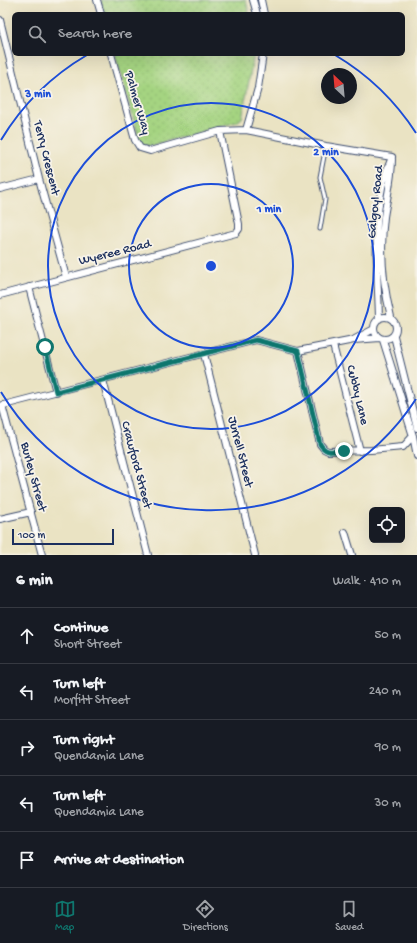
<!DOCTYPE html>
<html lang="en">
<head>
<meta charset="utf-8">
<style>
  :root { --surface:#171b24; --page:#242831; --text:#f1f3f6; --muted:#9ea1a6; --line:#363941; --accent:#0f766e }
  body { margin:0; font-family:"Gochi Hand",sans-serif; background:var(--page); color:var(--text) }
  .controls { position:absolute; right:12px; bottom:12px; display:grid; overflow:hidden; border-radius:6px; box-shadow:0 4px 16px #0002 }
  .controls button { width:36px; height:36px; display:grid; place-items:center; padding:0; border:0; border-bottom:1px solid var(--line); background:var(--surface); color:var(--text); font:20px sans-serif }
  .compass { position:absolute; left:321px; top:68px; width:36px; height:36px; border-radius:50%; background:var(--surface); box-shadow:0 4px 16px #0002; rotate:334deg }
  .scale { position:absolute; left:12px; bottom:10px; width:102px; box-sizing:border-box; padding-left:4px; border:2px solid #1b2f5e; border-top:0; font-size:11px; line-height:14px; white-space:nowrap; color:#1b2f5e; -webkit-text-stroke:3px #f7f3e8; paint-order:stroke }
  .stop { position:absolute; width:12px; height:12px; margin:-9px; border:3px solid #0f766e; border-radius:50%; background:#fff }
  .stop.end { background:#0f766e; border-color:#fff; box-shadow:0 1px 4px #0008 }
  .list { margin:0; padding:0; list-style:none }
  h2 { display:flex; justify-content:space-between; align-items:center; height:52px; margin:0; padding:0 16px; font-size:17px }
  h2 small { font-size:13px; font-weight:400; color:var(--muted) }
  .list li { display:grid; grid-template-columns:26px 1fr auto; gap:12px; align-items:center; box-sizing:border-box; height:56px; padding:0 16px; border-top:1px solid var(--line) }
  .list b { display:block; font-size:15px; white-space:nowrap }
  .list p { margin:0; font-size:13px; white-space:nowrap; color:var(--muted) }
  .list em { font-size:13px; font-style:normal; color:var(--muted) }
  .icon { flex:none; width:22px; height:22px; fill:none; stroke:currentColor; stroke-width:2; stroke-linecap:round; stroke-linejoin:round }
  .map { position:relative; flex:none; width:417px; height:555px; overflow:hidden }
  .search { position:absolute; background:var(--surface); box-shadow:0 4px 16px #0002; left:12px; right:12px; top:12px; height:44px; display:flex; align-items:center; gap:10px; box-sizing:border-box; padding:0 14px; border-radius:6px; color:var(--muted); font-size:15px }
  .sheet { height:332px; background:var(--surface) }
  nav { display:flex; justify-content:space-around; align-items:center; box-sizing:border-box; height:56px; border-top:1px solid var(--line); background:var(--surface); font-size:11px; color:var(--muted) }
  nav a { display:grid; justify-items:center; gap:2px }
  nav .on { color:var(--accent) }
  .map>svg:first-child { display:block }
  .park { fill:url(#park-dots); stroke:#608270 }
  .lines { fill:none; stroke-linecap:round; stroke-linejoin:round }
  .service-casing { stroke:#3a4a6d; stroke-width:5 }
  .minor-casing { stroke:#3a4a6d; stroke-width:8 }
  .service { stroke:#fff; stroke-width:3 }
  .minor { stroke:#fff; stroke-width:6 }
  .route { stroke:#0f766e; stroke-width:5 }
  .ring { fill:none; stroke:#1d4ed8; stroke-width:2 }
  .labels { text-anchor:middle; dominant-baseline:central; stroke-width:3.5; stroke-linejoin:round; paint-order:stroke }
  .street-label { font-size:13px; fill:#1b2f5e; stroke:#f7f3e8 }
  .centre { fill:#1d4ed8; stroke:#f7f3e8; stroke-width:2 }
  .ring-label { font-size:12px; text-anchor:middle; font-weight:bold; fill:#1d4ed8; stroke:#f7f3e8; stroke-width:3.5; stroke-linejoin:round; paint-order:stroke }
</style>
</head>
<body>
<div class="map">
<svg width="417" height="555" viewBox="0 0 417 555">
  <defs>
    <pattern id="park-dots" width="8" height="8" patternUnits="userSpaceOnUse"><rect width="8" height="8" fill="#a5d481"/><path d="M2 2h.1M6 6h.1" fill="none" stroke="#8db672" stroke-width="1.8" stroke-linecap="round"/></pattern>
  </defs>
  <rect width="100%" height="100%" fill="#f7f3e8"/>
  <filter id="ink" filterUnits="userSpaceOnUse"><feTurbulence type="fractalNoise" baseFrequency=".025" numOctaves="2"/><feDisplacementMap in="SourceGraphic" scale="8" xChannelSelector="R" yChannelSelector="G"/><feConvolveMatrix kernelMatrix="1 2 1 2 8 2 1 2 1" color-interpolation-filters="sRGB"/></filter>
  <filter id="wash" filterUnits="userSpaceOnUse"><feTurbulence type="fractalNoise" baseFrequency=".012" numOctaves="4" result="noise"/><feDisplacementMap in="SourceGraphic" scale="16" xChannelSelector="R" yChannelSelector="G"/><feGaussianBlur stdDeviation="0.9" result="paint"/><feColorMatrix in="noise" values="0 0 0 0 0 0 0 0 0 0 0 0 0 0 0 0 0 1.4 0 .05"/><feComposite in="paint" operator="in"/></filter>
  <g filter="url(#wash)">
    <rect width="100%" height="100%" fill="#eae3c3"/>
    <path class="park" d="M 101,0 L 246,0 L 249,14 L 104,14 Z
      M 115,54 L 254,54 L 242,118 L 237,122 L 149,146 L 142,144 L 139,138 Z"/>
  </g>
  <g filter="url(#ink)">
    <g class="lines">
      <defs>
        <path id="service" d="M 320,229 L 325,199 L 320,177 L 326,146"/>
        <path id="minor" d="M 97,0 L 101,14
          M 253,0 L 257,14
          M 261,0 L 264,14
          M 0,20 L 39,179 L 66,277
          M 111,54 L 135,140 L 140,148 L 150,151 L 220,131 L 246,130 L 326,146 L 392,157
          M 246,130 L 258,88 L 263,54
          M 0,189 L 39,179
          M 29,287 L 56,392
          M 0,295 L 236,233 L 239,229 L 239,224 L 220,131
          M374 328a11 11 0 1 1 22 0a11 11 0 1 1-22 0Z
          M 391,317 C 383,285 380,249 384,217 C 387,197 392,179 392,159
          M 379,319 C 378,265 369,208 392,157
          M 394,336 L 417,428
          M 355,339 L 374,329
          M 383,340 L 413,436 L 417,456
          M 333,345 L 360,451
          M 298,351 L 320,444 L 324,449 L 328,451 L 371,450 L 403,447 L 413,436
          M 204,354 L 255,555
          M 103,380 L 148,555
          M 2,405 L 42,555
          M 0,406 L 256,340 L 298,351 L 354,340 L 380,338
          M 0,519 L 31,512
          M 345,532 L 352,555"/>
      </defs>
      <use href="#service" class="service-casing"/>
      <use href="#minor" class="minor-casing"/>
      <use href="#service" class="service"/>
      <use href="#minor" class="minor"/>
    </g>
  </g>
  <g class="lines" filter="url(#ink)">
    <path class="route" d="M 45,347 L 56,392 L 256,340 L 298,351 L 320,444 C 326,454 333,451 344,451"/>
  </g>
  <g class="ring">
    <circle cx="211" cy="266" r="82"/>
    <circle cx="211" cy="266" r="163"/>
    <path d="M416 399A245 245 0 0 1 1 392M1 140A245 245 0 0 1 87 55M335 55A245 245 0 0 1 416 133"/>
  </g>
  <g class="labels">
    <g class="street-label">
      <text transform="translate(137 103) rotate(74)">Palmer Way</text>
      <text transform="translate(46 158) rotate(76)">Terry Crescent</text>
      <text transform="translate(376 202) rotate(-84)">Galgoyl Road</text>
      <text transform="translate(115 253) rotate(-14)">Wyeree Road</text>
      <text transform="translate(357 395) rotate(76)">Cubby Lane</text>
      <text transform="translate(240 452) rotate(76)">Jurrell Street</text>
      <text transform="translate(136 465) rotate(75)">Crawford Street</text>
      <text transform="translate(33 477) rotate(75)">Burley Street</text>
    </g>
  </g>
  <circle cx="211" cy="266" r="6" class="centre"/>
  <g class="ring-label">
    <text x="38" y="97">3 min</text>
    <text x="326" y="155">2 min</text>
    <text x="269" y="212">1 min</text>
  </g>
</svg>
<div class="controls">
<button><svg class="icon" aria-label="locate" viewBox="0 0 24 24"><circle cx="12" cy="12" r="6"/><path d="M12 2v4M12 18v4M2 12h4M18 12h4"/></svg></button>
</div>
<svg class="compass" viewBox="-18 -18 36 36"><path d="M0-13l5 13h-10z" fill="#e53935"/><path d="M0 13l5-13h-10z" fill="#9ea1a6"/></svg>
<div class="scale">100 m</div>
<div class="stop" style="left:45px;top:347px"></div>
<div class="stop end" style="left:344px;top:451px"></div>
<div class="search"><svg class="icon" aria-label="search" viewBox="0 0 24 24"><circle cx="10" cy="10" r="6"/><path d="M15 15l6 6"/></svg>Search here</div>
</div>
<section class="sheet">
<h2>6 min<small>Walk · 410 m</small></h2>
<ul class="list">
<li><svg class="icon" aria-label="ahead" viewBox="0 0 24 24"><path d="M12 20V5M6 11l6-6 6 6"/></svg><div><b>Continue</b><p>Short Street</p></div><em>50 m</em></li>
<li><svg class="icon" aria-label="left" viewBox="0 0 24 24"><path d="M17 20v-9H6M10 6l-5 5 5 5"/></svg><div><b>Turn left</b><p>Morfitt Street</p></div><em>240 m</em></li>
<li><svg class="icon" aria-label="right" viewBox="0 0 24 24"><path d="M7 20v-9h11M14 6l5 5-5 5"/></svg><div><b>Turn right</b><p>Quendamia Lane</p></div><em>90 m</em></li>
<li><svg class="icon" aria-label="left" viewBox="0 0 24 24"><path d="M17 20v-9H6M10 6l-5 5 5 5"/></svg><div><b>Turn left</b><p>Quendamia Lane</p></div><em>30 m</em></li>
<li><svg class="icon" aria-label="arrive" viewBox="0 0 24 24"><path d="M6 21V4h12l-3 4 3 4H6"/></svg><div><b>Arrive at destination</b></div></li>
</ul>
</section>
<nav>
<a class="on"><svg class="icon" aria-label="map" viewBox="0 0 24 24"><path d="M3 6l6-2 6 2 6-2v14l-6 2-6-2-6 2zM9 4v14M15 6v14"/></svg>Map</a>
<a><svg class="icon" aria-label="directions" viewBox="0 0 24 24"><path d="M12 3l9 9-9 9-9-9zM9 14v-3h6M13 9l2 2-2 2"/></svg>Directions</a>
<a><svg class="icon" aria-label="saved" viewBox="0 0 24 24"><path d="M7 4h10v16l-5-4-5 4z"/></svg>Saved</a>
</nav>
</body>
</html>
